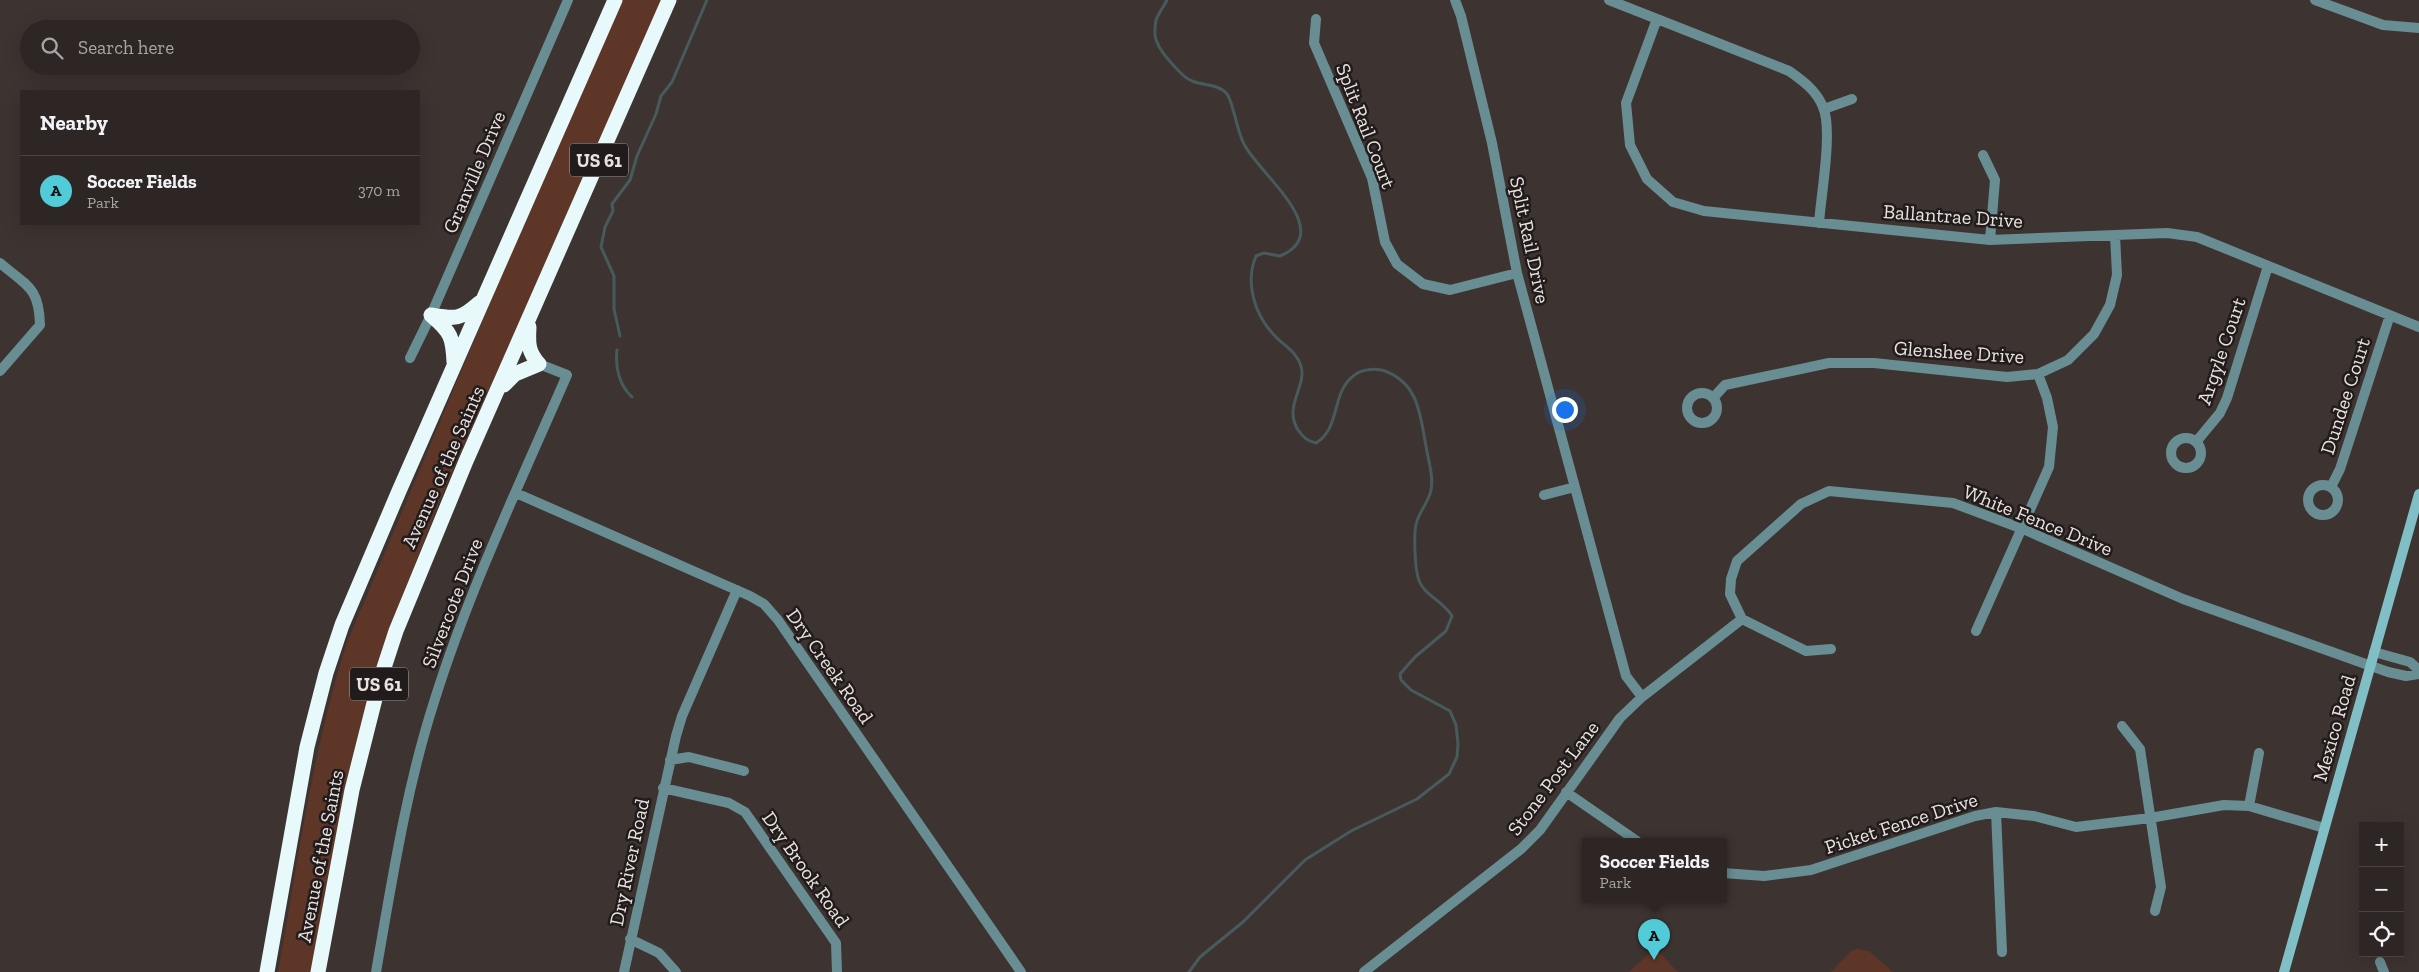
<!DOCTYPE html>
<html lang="en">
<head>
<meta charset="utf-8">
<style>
  :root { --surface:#2e2624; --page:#3a3231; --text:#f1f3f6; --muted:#a7a5a6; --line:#494341; --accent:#52cbd8 }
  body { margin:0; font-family:"Zilla Slab",serif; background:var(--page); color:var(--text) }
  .controls { position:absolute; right:15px; bottom:15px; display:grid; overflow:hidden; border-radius:0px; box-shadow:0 5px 20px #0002 }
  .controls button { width:45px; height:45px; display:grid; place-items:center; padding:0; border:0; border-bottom:1px solid var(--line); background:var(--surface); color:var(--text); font:25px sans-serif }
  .you { position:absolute; left:1564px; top:409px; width:18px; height:18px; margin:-12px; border:4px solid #fff; border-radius:50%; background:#1a73e8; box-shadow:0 0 0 8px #1a73e833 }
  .badge { display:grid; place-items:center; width:32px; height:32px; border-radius:50%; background:var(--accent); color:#111; font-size:16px; font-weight:700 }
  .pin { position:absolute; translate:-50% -41px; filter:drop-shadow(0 1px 2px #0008) }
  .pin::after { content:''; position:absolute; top:26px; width:18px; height:15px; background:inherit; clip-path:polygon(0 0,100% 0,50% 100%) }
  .popup { position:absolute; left:1582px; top:838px; width:145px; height:65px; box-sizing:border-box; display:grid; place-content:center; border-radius:0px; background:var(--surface); filter:drop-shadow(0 1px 4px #0005); font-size:16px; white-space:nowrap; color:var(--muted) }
  .popup b { font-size:19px; color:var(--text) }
  .popup::after { content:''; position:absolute; left:50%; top:100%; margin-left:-10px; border:10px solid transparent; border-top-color:var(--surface) }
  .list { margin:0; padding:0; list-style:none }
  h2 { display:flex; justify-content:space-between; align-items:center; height:65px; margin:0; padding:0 20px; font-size:21px }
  h2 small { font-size:16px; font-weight:400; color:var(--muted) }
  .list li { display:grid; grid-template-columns:32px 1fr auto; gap:15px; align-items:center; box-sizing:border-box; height:70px; padding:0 20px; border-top:1px solid var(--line) }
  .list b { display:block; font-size:19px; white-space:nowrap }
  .list p { margin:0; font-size:16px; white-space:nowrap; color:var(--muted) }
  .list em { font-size:16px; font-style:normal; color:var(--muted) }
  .icon { flex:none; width:28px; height:28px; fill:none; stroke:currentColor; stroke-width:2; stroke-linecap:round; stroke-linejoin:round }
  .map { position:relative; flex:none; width:2419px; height:972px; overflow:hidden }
  .search { position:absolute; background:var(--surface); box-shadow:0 5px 20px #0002; left:20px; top:20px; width:400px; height:55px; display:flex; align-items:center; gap:12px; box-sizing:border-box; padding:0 18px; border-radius:28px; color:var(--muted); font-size:19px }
  .panel { position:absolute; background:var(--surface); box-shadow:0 5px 20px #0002; left:20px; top:90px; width:400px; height:135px; border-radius:0px }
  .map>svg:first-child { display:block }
  .green { fill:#5d3627 }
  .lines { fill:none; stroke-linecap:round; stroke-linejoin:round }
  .stream { stroke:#475b5c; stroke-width:3 }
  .street { stroke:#688d92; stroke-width:10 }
  .secondary { stroke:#81bfc6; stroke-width:10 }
  .highway { stroke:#e7f9fb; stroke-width:15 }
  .labels { text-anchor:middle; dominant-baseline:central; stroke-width:5; stroke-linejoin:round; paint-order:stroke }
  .shield { fill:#211c1b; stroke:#ada7a5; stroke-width:1 }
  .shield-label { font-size:19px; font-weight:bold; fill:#e9e2e0 }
  .street-label { font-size:20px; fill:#e9e2e0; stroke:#211c1b }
</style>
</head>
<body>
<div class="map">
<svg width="2419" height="972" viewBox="0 0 2419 972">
  <rect width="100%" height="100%" fill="#3d3330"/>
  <path class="green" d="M 622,0 L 663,0 L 446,486 L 390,627 L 369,692 L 349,771 L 311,972 L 278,972 C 298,862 312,752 346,645 L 500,279 Z
    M 1655,948 L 1678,972 L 1629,972 Z
    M 1857,949 L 1869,951 L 1893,972 L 1831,972 L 1851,951 Z"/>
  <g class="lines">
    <path class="stream" d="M 1167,0 C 1164,6 1158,14 1156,20 C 1155,26 1154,37 1157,42 C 1160,52 1183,78 1192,81 C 1204,86 1219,84 1227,94 C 1233,101 1237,132 1244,144 C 1258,173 1338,232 1280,256 L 1264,253 L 1256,256 C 1245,282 1254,314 1274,335 C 1283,345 1297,352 1301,366 C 1307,387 1283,406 1298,430 C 1303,437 1307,441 1316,443 C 1342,427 1330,391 1356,374 C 1363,369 1377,368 1385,371 C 1419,384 1420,415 1426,446 C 1428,460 1434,476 1431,490 C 1429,501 1420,511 1417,521 C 1413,531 1415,567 1418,577 C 1422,595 1443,600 1452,616 L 1446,631 L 1415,657 L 1400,674 L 1401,680 L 1411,690 L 1450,711 L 1456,725 L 1458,744 L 1457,757 L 1449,774 L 1417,799 L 1351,831 L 1305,860 L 1243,922 L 1200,957 L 1189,972
      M 620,336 L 614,309 L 614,276 L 601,247 L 605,227 L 613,211 L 612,204 L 630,180 L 637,156 L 656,114 L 661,96 L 672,82 L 707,0
      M 617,350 C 615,367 619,385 632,397"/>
    <path class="street" d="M 1455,0 L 1461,16 L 1492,143 L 1517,273 L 1626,676 L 1642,697
      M 1609,0 L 1789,71 C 1803,81 1816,90 1823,107 C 1833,130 1821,195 1819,223
      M 2315,0 L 2383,25 L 2419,28
      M 1316,19 L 1314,43 L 1372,178 L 1385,242 L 1397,264 L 1423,284 L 1450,290 L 1517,273
      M 1657,19 L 1626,103 L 1630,145 L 1647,179 L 1673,202 L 1704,211 L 1990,240 L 2167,233 L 2197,237 L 2419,327
      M 1824,109 L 1852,99
      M 1983,155 L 1995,180 L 1990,240
      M 0,263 C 27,286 39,287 40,325 L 0,371
      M 410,358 L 431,315 L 568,0
      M1687 408a15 15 0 1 1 30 0a15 15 0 1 1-30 0Z
      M 1713,398 L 1725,385 L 1829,363 L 1874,363 L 2007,377 L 2038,374 L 2068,360 L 2094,334 L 2110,305 L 2117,275 L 2115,235
      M2171 453a15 15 0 1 1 30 0a15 15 0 1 1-30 0Z
      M 2196,442 L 2220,413 L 2227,398 L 2268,266
      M2308 500a15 15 0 1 1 30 0a15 15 0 1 1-30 0Z
      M 2331,487 L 2340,469 L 2390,315
      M 516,493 L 750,596 L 764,604 L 778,620 L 1021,972
      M 1544,495 L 1575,487
      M 1976,631 L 2049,467 L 2053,427 L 2047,398 L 2038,374
      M 1831,649 L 1806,651 L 1742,619 L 1730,594 L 1731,579 L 1737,561 L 1801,504 L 1829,491 L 1953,503 L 2023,529 L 2183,599 L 2388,672 L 2406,676 L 2419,674
      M 2374,652 L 2410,662 L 2419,670
      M 2122,726 L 2140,749 L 2161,887 L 2155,911
      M 670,760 L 689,757 L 744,771
      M 663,788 L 729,803 L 745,812 L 836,943 L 837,972
      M 1566,792 L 1637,841
      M 2249,806 L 2259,753
      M 1996,812 L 2002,952
      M 1723,873 L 1764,876 L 1811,870 L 1975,816 L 1996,812 L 2034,816 L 2076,827 L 2150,818 L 2224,805 L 2249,806 L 2324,828
      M 630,939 L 659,953 L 676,972
      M 2380,962 L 2384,972
      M 376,972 C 392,881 406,789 434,702 C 469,590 520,483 567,375 L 539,364
      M 624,972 L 676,736 L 682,716 L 737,590
      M 1364,972 L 1521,849 L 1540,830 L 1620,718 L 1642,697 L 1742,619"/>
    <path class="secondary" d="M 2284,972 L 2419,494"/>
    <path class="highway" d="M 431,315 C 456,319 460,320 479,303
      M 432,316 C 451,332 453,338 454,362
      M 504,385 L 515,374 L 539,364 C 528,352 528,343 529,327
      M 267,972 L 307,747 L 326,673 L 342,625 L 399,491 L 615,0
      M 318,972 L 352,790 L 379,683 L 396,631 L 466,461 L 669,0"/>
  </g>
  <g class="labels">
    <g class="shield">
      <rect x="570" y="143.5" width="58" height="33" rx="4"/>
      <rect x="350" y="667.5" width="58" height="33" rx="4"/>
    </g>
    <g class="shield-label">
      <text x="599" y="160">US 61</text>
      <text x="379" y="684">US 61</text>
    </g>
    <g class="street-label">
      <text transform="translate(1366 126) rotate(69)">Split Rail Court</text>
      <text transform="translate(474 172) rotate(-67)">Granville Drive</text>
      <text transform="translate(1953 216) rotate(4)">Ballantrae Drive</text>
      <text transform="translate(1530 240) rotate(78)">Split Rail Drive</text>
      <text transform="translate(2221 351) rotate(-71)">Argyle Court</text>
      <text transform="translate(1959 352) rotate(4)">Glenshee Drive</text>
      <text transform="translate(2345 396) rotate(-72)">Dundee Court</text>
      <text transform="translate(443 467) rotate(-66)">Avenue of the Saints</text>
      <text transform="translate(2038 520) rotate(22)">White Fence Drive</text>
      <text transform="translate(452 603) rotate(-69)">Silvercote Drive</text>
      <text transform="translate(830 666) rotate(55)">Dry Creek Road</text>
      <text transform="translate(2334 728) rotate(-74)">Mexico Road</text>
      <text transform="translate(1553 778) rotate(-53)">Stone Post Lane</text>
      <text transform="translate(1901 823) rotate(-18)">Picket Fence Drive</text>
      <text transform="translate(320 856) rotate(-79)">Avenue of the Saints</text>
      <text transform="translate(629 862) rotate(-78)">Dry River Road</text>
      <text transform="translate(806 869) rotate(55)">Dry Brook Road</text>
    </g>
  </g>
</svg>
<div class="controls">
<button>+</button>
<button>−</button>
<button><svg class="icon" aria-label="locate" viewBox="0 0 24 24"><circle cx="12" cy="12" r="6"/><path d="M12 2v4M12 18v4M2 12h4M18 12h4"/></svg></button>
</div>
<div class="you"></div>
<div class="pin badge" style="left:1654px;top:960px">A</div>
<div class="popup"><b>Soccer Fields</b>Park</div>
<div class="search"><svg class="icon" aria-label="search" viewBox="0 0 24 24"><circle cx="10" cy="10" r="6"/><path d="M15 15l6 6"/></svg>Search here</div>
<section class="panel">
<h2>Nearby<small></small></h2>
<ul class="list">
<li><span class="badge">A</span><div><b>Soccer Fields</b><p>Park</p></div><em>370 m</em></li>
</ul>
</section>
</div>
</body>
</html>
